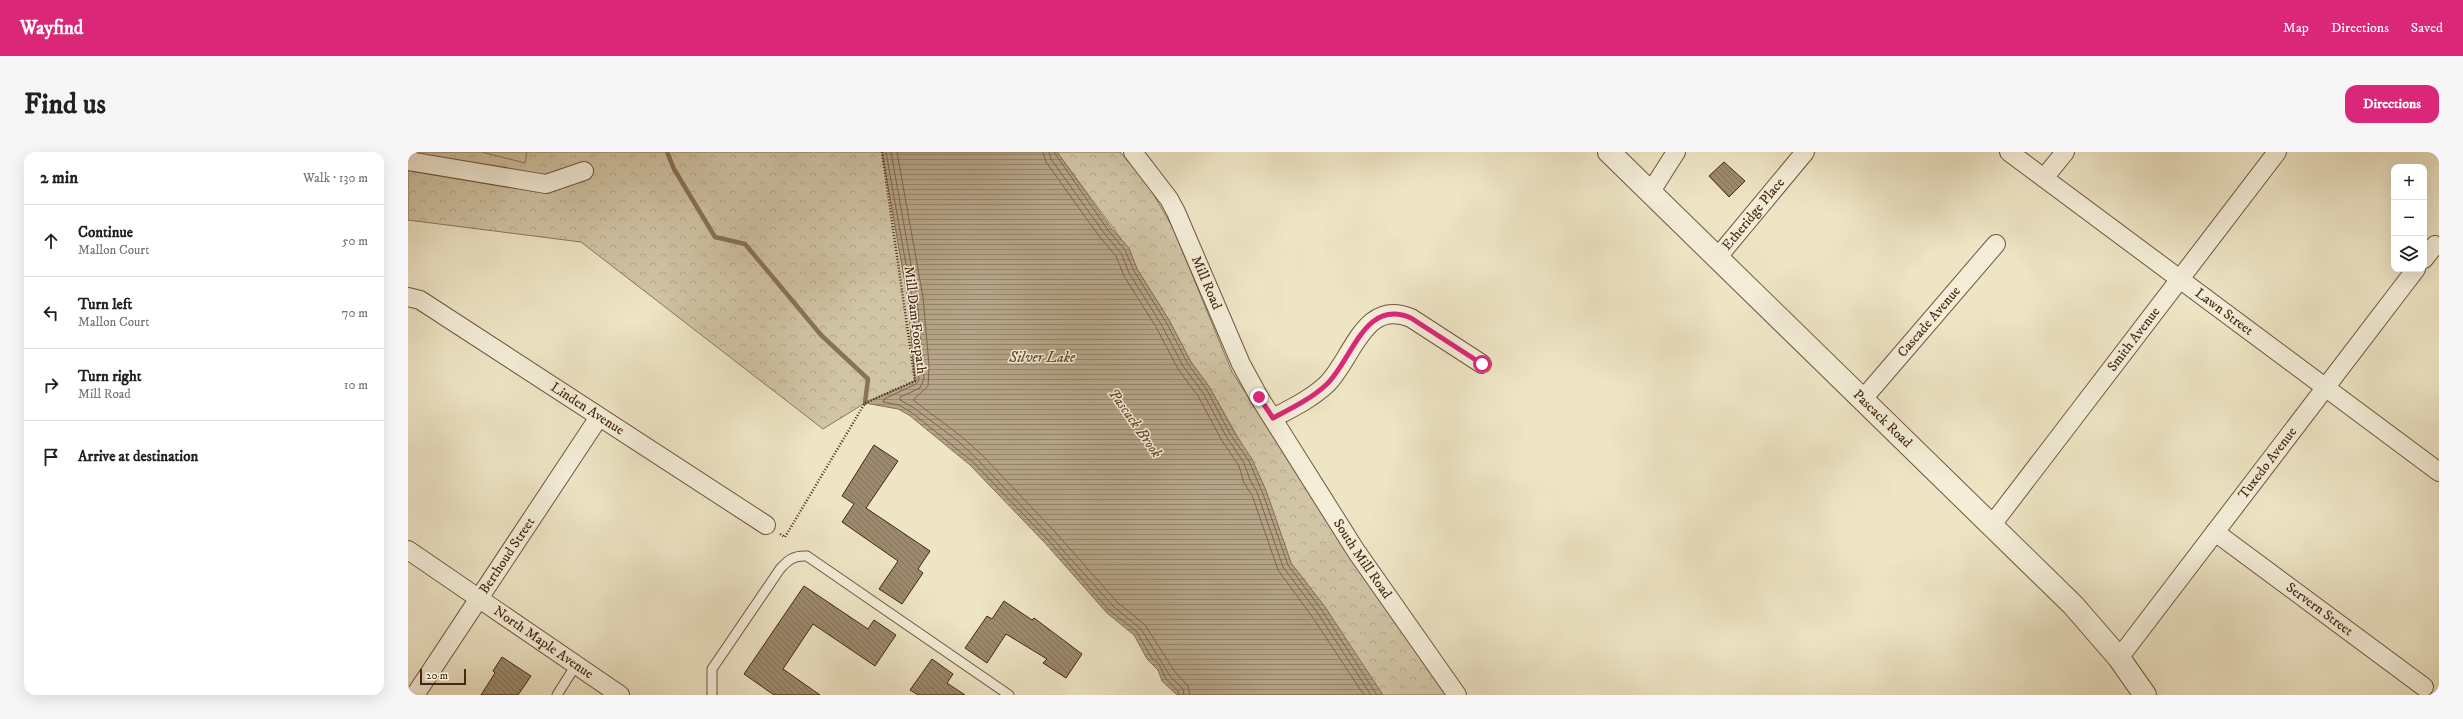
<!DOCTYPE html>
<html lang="en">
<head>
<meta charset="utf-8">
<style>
  :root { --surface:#fff; --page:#f6f6f6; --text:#202124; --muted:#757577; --line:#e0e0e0; --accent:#db2777 }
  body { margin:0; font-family:"IM FELL DW Pica",serif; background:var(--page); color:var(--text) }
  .controls { position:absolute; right:12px; top:12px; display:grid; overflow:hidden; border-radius:8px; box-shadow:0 4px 16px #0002 }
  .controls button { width:36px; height:36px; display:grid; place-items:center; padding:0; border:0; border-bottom:1px solid var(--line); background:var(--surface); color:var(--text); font:20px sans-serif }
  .scale { position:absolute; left:12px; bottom:10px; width:46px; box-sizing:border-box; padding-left:4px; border:2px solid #462710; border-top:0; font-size:11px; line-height:14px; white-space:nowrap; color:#462710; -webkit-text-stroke:3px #f4eed9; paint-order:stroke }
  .stop { position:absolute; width:12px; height:12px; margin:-9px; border:3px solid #db2777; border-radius:50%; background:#fff }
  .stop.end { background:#db2777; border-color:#fff; box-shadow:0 1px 4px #0008 }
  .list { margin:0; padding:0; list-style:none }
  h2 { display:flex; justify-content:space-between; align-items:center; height:52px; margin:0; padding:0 16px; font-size:17px }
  h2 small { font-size:13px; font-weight:400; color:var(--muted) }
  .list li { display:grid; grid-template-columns:26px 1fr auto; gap:12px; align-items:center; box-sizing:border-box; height:72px; padding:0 16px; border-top:1px solid var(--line) }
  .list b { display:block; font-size:15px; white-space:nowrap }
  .list p { margin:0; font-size:13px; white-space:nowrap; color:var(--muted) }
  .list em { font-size:13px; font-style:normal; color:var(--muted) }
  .icon { flex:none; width:22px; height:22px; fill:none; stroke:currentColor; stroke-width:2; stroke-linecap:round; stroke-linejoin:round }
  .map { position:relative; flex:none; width:2031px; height:543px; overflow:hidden; border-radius:12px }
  header { display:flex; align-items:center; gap:24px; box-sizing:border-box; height:56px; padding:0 20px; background:var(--accent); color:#fff }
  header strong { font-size:19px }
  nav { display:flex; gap:22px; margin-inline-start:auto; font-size:14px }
  .intro { display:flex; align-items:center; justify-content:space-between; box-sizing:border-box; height:96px; padding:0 24px }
  h1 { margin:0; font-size:28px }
  .button { padding:10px 18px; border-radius:12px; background:var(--accent); color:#fff; font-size:14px; font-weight:700 }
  main { display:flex; gap:24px; padding:0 24px }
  aside { flex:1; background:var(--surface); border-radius:12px; box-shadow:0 4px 16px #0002 }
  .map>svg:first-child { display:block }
  .park { fill:url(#park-crowns); stroke:#8c765b }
  .pitch { fill:#d1c5a6; stroke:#8c765b }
  .water { fill:url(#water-rules); stroke:#897257 }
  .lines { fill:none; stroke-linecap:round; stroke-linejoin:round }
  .shore { stroke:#7e664c; stroke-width:1 }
  .stream { stroke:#897257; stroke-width:4.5 }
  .building { fill:url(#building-back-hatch); stroke:#462710 }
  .service-casing { stroke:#70563d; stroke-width:11 }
  .minor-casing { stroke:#70563d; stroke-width:20 }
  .tertiary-casing { stroke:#70563d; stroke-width:24 }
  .path { stroke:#462710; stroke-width:2.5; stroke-dasharray:1 2; stroke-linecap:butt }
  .service { stroke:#f4eed9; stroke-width:9 }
  .minor { stroke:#f4eed9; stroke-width:18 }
  .tertiary { stroke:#f4eed9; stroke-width:22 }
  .route { stroke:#db2777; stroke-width:5 }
  .labels { text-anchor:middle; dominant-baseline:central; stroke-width:3; stroke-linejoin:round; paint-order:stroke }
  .street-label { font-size:14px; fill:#462710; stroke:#f4eed9 }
  .water-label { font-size:15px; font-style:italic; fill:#674c34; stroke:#f4eed9 }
</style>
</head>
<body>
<header>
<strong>Wayfind</strong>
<nav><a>Map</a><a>Directions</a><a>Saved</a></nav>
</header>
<div class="intro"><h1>Find us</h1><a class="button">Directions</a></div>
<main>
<aside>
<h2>2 min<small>Walk · 130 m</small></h2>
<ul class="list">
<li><svg class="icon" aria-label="ahead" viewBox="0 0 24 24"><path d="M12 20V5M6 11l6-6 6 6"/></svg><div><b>Continue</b><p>Mallon Court</p></div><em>50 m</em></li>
<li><svg class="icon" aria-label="left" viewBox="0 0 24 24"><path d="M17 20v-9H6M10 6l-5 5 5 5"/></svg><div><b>Turn left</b><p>Mallon Court</p></div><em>70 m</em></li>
<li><svg class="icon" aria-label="right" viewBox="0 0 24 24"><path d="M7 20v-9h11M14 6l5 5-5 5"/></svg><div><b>Turn right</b><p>Mill Road</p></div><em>10 m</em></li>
<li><svg class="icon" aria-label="arrive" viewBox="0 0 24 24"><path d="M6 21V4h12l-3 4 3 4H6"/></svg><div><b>Arrive at destination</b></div></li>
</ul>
</aside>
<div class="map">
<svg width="2031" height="543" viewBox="0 0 2031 543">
  <defs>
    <pattern id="park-crowns" width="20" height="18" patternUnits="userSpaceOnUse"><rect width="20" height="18" fill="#d1c5a6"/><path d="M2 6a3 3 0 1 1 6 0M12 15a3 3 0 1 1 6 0" fill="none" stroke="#b5a98e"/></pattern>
    <pattern id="water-rules" width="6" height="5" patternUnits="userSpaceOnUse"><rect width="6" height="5" fill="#b5a487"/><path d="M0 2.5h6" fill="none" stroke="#95866d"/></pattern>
    <pattern id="building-back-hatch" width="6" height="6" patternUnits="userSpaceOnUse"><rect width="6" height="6" fill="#9d8a6e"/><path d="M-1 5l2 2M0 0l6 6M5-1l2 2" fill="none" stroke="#827159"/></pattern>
  </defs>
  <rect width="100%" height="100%" fill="#eee5c5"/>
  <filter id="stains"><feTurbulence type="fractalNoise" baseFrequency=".005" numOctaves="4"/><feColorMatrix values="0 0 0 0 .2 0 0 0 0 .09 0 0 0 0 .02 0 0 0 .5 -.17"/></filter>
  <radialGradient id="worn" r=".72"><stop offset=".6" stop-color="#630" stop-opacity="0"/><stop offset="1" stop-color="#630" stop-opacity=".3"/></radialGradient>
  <path class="park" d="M 0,0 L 474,0 L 500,147 L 507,229 L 457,251 L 415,277 L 173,90 L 0,68 Z
    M 649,0 L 712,0 L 740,33 L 765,76 L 824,220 L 971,447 L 1039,543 L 975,543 L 969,536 L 917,455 L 883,411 L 856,334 L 846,314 L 802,236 L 783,210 L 761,168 L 729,117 L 722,99 Z"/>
  <path class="pitch" d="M 74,0 L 119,0 L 117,11 Z"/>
  <path class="water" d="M 474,0 L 649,0 L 703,76 L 721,96 L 729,117 L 761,168 L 783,210 L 802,236 L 826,280 L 844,307 L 859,341 L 883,411 L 917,455 L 975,543 L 769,543 L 754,529 L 750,518 L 739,507 L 726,483 L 699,461 L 637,391 L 562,313 L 501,263 L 490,257 L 457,251 L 507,229 L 500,147 Z"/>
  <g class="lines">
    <path class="shore" d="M 478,0 L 504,146 L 511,228 L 508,232 L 476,247 L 475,250 L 491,253 L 503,260 L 565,310 L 640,388 L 701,458 L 729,480 L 743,505 L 751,512 L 758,527 L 770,539 L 771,543
      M 483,0 L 509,146 L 516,227 L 512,236 L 492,245 L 492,248 L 506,256 L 550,289 L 569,307 L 643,385 L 705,454 L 733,477 L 762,524 L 775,537 L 776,543
      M 489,0 L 515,145 L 521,213 L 520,234 L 505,248 L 554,285 L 573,302 L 648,381 L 709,450 L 737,473 L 767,520 L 780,534 L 782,543
      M 635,0 L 638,10 L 691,84 L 708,104 L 716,124 L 748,175 L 770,217 L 790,244 L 813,287 L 831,314 L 836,331 L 844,343 L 870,418 L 903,463 L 956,543
      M 641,0 L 643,7 L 696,81 L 713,101 L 721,121 L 753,172 L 775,214 L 795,241 L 818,284 L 836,311 L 842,328 L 849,340 L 875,415 L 909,460 L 963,543
      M 646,0 L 700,78 L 717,98 L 726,119 L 758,170 L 780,212 L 799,238 L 822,282 L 841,309 L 855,342 L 880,413 L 913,457 L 969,543"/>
    <path class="stream" d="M 259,0 L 266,17 L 307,85 L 337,92 L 413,183 L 460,227 L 457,251"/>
  </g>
  <path class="building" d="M 1316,10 L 1337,29 L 1321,45 L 1301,24 Z
    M 466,293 L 490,309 L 458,356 L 522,399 L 510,417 L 515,421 L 494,452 L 471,437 L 490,409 L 434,370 L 446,352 L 434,344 Z
    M 396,434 L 460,477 L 466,468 L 488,483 L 467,514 L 405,472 L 375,517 L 412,543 L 366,543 L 336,522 Z
    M 596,449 L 624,468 L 626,466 L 674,502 L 658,526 L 635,511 L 639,507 L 598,482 L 579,511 L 557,496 L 579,464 L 584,467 Z
    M 94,505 L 123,524 L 110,543 L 73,543 L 87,521 L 85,519 Z
    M 524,507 L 545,522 L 539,531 L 557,543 L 510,543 L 502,538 Z"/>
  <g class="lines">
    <defs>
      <path id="service" d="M 149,543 L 168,513
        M 304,543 L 304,517 L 372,417 C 380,408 386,403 399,404 L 601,543"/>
      <g id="minor">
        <path id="s1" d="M 725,0 L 761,47 L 768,60 L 833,212 L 851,245 L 948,399 L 1049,543"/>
        <path id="s2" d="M 1601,0 L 2031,320"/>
        <path d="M 0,9 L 138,32 L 176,19"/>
        <path d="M 1636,26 L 1657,0"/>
        <path d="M 1242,41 L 1268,0"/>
        <path id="s3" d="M 1309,106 L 1397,0"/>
        <path d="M 2016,107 L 2027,93"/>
        <path id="s4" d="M 0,145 L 12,148 L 358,373"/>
        <path id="s5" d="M 1454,248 L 1588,92"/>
        <path d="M 865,266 C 884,256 903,247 919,232 C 945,206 956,146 1003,166 L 1074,212"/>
        <path id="s6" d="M 1583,374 L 1869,0"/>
        <path id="s7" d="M 1807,380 L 2016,535"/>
        <path id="s8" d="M 0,398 L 212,543"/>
        <path id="s9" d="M 1711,506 L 2008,117"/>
        <path id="s10" d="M 7,543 L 191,265"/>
      </g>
      <g id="tertiary">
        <path id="s11" d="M 1201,0 L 1665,453 L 1711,506 L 1737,543"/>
      </g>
    </defs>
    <use href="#service" class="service-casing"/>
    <use href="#minor" class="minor-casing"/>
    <use href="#tertiary" class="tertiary-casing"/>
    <path class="path" d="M 372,382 L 377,385 L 457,251 L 507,229 L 474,0"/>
    <use href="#service" class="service"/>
    <use href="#minor" class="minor"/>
    <use href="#tertiary" class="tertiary"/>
  </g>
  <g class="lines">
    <path class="route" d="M 851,245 L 865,266 C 884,256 903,247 919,232 C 945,206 957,146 1003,166 L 1074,212"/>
  </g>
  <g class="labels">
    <g class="street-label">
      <text stroke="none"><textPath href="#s3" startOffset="57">Etheridge Place</textPath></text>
      <text stroke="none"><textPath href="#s1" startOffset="151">Mill Road</textPath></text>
      <text stroke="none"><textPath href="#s2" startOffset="268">Lawn Street</textPath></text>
      <text transform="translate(507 168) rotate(83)">Mill Dam Footpath</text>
      <text stroke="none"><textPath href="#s5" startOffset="103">Cascade Avenue</textPath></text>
      <text stroke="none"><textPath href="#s6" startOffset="235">Smith Avenue</textPath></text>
      <text stroke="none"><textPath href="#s4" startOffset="212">Linden Avenue</textPath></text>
      <text stroke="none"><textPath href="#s11" startOffset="382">Pascack Road</textPath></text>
      <text stroke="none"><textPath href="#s9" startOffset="245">Tuxedo Avenue</textPath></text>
      <text stroke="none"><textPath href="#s10" startOffset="167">Berthoud Street</textPath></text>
      <text stroke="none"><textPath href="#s1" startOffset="469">South Mill Road</textPath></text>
      <text stroke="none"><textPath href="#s7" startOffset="130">Servern Street</textPath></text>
      <text stroke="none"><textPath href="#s8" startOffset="164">North Maple Avenue</textPath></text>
    </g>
    <g class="water-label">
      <text x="634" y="205">Silver Lake</text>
      <text transform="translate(727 271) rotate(55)">Pascack Brook</text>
    </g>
  </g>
  <rect width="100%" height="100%" filter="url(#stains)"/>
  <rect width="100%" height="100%" fill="url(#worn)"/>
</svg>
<div class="controls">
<button>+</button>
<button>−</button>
<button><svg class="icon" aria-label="layers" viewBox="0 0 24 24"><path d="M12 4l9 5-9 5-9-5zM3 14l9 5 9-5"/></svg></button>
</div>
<div class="scale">20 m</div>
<div class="stop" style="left:1074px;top:212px"></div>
<div class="stop end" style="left:851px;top:245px"></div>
</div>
</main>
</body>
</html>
